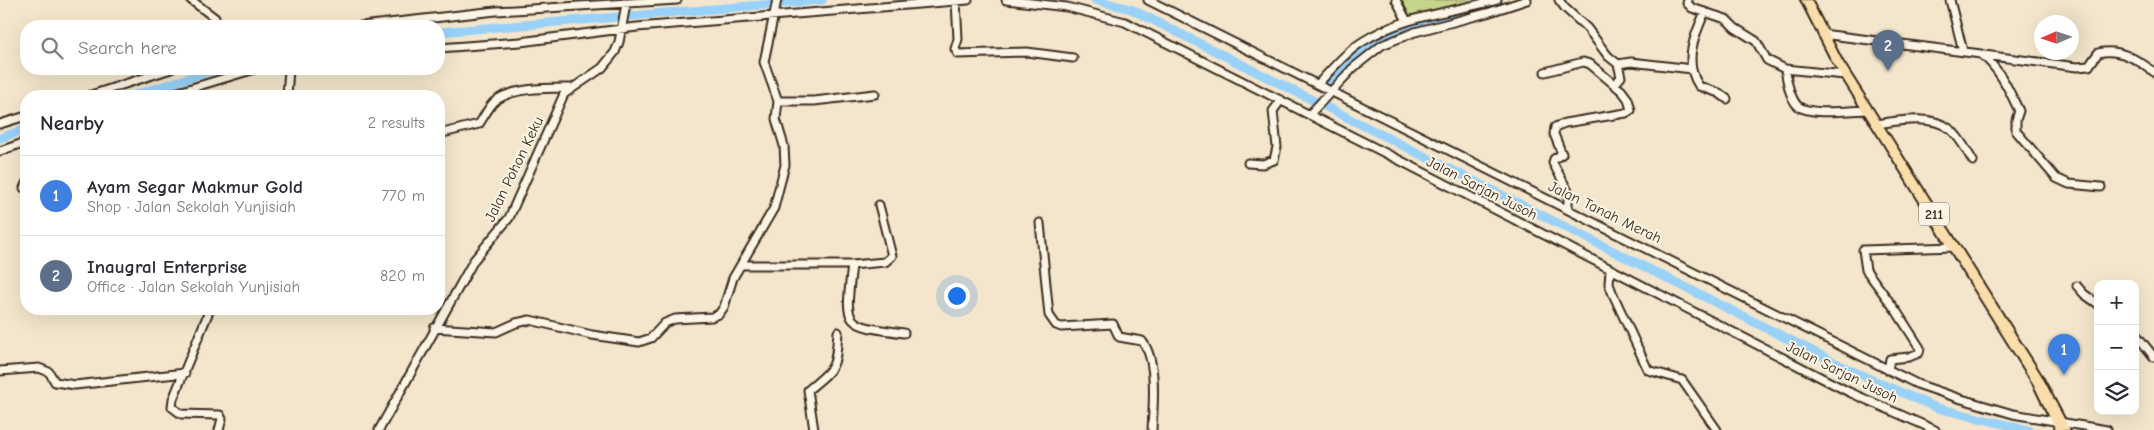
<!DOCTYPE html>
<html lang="en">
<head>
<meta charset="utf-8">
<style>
  :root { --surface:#fff; --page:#f7f7f7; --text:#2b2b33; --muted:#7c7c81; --line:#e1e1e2; --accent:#111827 }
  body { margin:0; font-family:"Comic Neue",sans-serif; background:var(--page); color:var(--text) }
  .controls { position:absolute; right:15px; bottom:15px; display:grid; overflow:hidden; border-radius:10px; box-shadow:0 5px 20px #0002 }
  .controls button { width:45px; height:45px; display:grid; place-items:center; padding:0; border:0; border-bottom:1px solid var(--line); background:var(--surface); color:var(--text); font:25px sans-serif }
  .compass { position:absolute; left:2034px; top:15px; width:45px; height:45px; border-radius:50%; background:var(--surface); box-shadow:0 5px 20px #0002; rotate:267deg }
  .you { position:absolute; left:956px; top:295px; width:18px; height:18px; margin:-12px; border:4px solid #fff; border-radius:50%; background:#1a73e8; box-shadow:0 0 0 8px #1a73e833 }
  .badge { display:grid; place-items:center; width:32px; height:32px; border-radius:50%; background:var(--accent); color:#fff; font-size:16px; font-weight:700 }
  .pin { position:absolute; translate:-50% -41px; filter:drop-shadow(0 1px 2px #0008) }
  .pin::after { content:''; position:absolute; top:26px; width:18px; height:15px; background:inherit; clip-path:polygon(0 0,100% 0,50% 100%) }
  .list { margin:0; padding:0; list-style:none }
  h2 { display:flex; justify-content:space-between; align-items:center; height:65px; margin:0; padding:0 20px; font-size:21px }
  h2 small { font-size:16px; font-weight:400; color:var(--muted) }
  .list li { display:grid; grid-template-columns:32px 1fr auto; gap:15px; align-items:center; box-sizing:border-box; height:80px; padding:0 20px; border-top:1px solid var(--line) }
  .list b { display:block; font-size:19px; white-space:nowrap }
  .list p { margin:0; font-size:16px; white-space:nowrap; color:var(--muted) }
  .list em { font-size:16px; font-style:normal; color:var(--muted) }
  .icon { flex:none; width:28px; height:28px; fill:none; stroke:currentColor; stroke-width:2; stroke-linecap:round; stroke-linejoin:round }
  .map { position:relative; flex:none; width:2154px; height:430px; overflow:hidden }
  .search { position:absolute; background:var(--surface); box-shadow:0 5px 20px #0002; left:20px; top:20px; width:425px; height:55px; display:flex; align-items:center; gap:12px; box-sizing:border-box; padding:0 18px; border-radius:20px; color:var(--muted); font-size:19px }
  .panel { position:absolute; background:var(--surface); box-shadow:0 5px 20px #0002; left:20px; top:90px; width:425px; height:225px; border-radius:20px }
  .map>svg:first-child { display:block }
  .green { fill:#c5d68b; stroke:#808054 }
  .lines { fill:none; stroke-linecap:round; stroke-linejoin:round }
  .canal { stroke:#99d1f9; stroke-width:9 }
  .minor-casing { stroke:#3b2a1e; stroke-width:11 }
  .primary-casing { stroke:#3b2a1e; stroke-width:4 }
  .minor { stroke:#fcf5e5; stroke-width:7 }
  .primary { fill:#f9deab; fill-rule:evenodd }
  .labels { text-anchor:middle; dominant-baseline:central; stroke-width:4; stroke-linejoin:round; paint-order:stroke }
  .shield { fill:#fcf5e5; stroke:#75675a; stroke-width:1 }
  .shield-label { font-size:14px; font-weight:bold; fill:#3b2a1e }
  .street-label { font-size:15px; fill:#3b2a1e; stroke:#fcf5e5 }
</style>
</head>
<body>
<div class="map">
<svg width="2154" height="430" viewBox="0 0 2154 430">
  <rect width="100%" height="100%" fill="#f3e6cc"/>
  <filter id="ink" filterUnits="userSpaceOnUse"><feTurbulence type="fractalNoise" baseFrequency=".02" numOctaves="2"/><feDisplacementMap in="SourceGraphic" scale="10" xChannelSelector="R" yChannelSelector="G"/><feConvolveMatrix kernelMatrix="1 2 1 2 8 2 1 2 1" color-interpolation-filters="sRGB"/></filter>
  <g filter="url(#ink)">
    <path class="green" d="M 1398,0 L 1496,0 L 1411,20 Z"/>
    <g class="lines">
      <path class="canal" d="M 1095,0 L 1131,9 L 1848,369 L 1937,408 L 2028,430
        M 439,32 L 822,0
        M 1329,85 C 1342,72 1353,58 1368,48 C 1401,26 1441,21 1478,12
        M 131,96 L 218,69
        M 0,138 L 26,129"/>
      <defs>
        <path id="minor" d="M 191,0 L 215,18 L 209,26
          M 1006,0 L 1067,7 L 1125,22 L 1403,162 L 1849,392 L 1935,430
          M 1148,0 L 1917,384 L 1958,398 L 2013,414 L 2107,430
          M 1396,0 L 1407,21
          M 1559,0 L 1565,8 L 1587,28 L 1608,56 L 1618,64 L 1621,77 L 1615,84
          M 1688,0 L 1687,3 L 1692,8 L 1726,19 L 1735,28 L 1756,41 L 1767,60 L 1785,69 L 1845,75
          M 1950,0 L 1963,51
          M 956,1 L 958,39 L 955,49 L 958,54 L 1027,52 L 1073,58
          M 1705,12 C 1694,36 1683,62 1699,86 L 1719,93 L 1727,99
          M 361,26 L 496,11 L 677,0
          M 1822,34 L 1981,54 C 2000,69 2009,90 2019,111 L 2016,120 L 2016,131 L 2056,178 L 2069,184 L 2101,187
          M 439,48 L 520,42 L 637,27 L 968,0
          M 1984,55 L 2077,67 L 2089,66 L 2098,53 C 2119,48 2137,59 2154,72
          M 1618,64 L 1631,62 L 1692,69
          M 1785,69 C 1787,79 1789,98 1798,106 C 1810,116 1852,110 1868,110
          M 1545,72 L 1583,62 L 1590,64 L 1622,91 L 1628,99 L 1631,110 L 1626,113 L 1565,123 L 1555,127 L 1554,134 L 1562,154 L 1554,159 L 1553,163 L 1568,191 L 1568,209
          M 1318,84 C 1332,69 1345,53 1362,42 C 1402,16 1452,12 1497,0
          M 88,96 L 171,69
          M 165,96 L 255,69
          M 287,96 L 289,69
          M 778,101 L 814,101 L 875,94
          M 1309,115 L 1353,68 L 1382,45 L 1415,32 L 1487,13 L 1527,0
          M 0,124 L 26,116
          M 1876,124 C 1898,121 1931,114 1950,129 C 1960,137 1966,150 1973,161
          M 439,134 L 479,124 C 484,117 488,108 494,102 C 511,87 549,88 570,88
          M 0,151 L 26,142
          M 1248,163 L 1263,164 L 1274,160 L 1277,147 L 1273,111 L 1281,100
          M 24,188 L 26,183
          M 1040,223 L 1049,315 L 1056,325 L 1061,327 L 1113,324 L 1119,337 L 1142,341 C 1158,360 1153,406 1152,430
          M 741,265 L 852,265 C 845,326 842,325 904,333
          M 852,265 L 885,262 L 892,256 L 879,205
          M 1610,270 L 1609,284 L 1612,292 L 1648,370 L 1682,380 L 1717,430
          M 2077,286 L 2084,294 L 2098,304
          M 210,309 L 173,399 L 172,407 L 181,414 L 220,415 L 222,419 L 219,430
          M 434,328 L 496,332 L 516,323 L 530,320 L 592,335 L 639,342 L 651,338 L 665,323 L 675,319 L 712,317 L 719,314 L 724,307 L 733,278 L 774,208 L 785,165 L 784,146 L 776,119 L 778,101 L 764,62 L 777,0
          M 2135,333 L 2154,357
          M 1888,370 L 1890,359 L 1909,357 L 1919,353 L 1920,348 L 1897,312 L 1866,270 L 1863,250 L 1955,247
          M 0,371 L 39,368 L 49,372 L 55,382 L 75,385 L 185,373
          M 379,430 L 474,260 L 509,218 L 564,94 L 602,68 L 615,52 L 619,42 L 626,4
          M 814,430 L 808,390 C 837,366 835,369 838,332"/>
        <path id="primary" d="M 1801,0 L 1811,0 L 1842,61 L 2041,375 L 2070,430 L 2056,430 L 2033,383 L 1832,61 Z"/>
      </defs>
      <use href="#minor" class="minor-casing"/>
      <use href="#primary" class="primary-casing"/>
      <use href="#minor" class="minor"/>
      <use href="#primary" class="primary"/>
    </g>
  </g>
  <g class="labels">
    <rect class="shield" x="1919" y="202.5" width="30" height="23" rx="4"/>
    <g class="shield-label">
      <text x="1934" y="214">211</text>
    </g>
    <g class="street-label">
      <text transform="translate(514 169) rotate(-64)">Jalan Pohon Keku</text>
      <text transform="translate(1482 188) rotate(27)">Jalan Sarjan Jusoh</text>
      <text transform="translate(1605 212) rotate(26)">Jalan Tanah Merah</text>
      <text transform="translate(1842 372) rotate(26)">Jalan Sarjan Jusoh</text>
    </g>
  </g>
</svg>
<div class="controls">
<button>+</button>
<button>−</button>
<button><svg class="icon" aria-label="layers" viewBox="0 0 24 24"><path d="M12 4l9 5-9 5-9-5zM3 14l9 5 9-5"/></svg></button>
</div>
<svg class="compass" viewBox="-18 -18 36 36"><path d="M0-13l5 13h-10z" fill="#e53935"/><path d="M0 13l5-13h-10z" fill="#7c7c81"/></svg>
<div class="you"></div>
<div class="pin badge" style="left:2064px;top:375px;background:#3f7fe0">1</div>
<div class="pin badge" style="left:1888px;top:71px;background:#5c6f8a">2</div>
<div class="search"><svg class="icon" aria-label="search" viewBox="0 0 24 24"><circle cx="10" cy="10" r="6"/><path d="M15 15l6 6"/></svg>Search here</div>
<section class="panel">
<h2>Nearby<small>2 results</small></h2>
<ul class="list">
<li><span class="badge" style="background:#3f7fe0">1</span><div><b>Ayam Segar Makmur Gold</b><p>Shop · Jalan Sekolah Yunjisiah</p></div><em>770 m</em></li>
<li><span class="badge" style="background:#5c6f8a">2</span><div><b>Inaugral Enterprise</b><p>Office · Jalan Sekolah Yunjisiah</p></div><em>820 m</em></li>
</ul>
</section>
</div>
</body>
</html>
